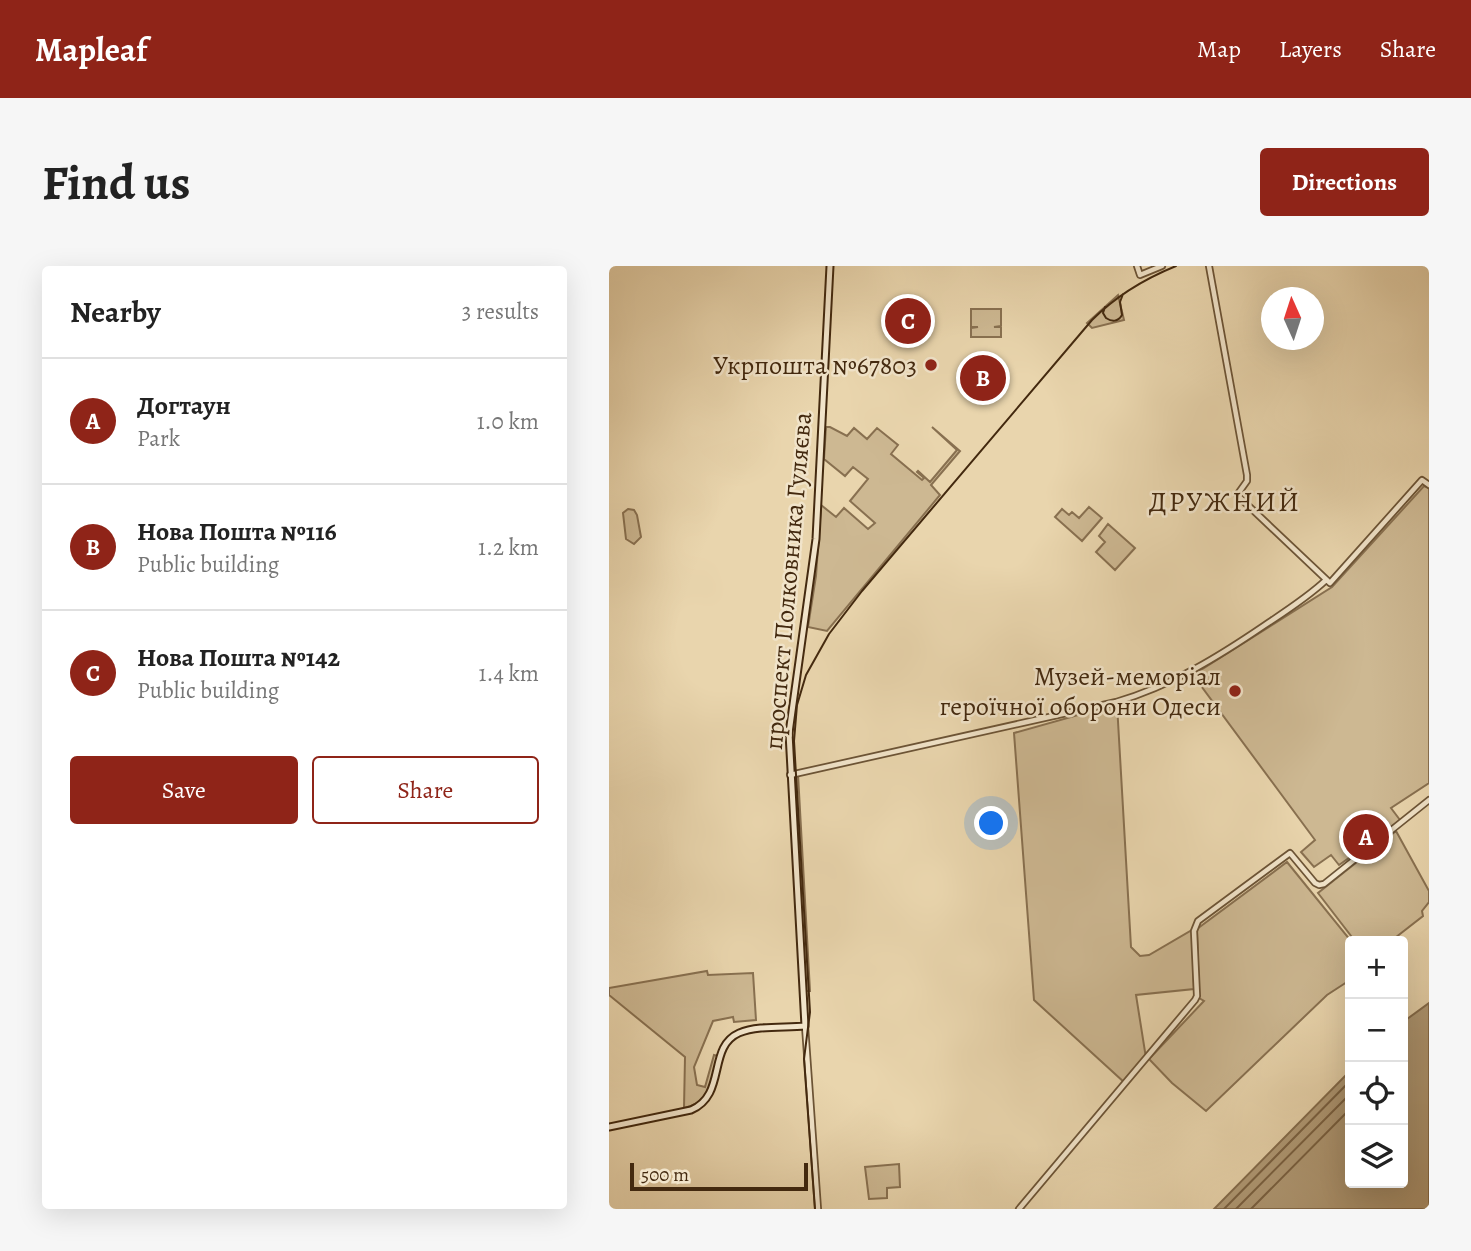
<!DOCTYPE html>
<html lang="en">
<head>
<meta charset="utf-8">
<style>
  :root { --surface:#fff; --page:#f6f6f6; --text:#222; --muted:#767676; --line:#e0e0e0; --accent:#8f2418 }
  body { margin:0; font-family:Alegreya,serif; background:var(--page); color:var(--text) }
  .controls { position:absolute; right:21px; bottom:21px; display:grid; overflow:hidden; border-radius:7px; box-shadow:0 7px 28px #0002 }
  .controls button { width:63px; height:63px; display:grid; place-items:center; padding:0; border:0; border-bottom:2px solid var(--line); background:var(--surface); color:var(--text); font:35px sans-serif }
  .compass { position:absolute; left:652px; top:21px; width:63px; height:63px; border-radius:50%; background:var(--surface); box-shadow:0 7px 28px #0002; rotate:357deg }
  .scale { position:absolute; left:21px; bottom:18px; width:178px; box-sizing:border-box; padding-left:7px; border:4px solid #43290f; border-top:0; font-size:19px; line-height:24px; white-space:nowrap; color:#43290f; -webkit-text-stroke:5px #f1e4ca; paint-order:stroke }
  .you { position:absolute; left:383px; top:558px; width:24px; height:24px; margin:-18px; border:5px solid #fff; border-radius:50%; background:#1a73e8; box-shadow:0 0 0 10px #1a73e833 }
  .badge { display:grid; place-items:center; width:46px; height:46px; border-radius:50%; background:var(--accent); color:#fff; font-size:23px; font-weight:700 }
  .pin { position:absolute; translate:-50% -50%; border:4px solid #fff; box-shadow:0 2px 7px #0006 }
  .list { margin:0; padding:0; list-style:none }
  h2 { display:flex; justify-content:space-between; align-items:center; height:91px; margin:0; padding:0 28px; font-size:30px }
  h2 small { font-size:23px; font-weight:400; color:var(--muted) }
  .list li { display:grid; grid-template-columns:46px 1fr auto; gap:21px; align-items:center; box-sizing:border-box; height:126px; padding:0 28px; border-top:2px solid var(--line) }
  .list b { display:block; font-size:26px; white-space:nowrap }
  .list p { margin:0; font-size:23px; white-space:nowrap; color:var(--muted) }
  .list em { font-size:23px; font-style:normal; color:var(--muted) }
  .actions { display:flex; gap:14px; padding:21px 28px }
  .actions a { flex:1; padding:16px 0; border:2px solid var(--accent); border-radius:7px; text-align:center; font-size:24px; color:var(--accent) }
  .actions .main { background:var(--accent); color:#fff }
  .icon { flex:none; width:38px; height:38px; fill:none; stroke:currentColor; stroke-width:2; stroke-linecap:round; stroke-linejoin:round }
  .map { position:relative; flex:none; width:820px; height:943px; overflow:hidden; border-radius:7px }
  header { display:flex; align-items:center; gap:42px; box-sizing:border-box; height:98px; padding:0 35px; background:var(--accent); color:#fff }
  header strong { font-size:33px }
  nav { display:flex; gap:38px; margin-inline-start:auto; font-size:24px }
  .intro { display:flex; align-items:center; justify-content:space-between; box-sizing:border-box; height:168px; padding:0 42px }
  h1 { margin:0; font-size:49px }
  .button { padding:18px 32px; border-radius:7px; background:var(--accent); color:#fff; font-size:24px; font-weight:700 }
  main { display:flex; gap:42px; padding:0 42px }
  aside { flex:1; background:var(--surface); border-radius:7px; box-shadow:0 7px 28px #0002 }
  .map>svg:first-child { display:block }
  .green { fill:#cdb892; stroke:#887050; stroke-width:2 }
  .water { fill:#b19b77; stroke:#856d4d; stroke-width:2 }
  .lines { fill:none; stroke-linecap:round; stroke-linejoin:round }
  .shore { stroke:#7a6243; stroke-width:2 }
  .tertiary-casing { stroke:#6c5436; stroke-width:8 }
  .secondary-casing { stroke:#43290f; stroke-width:9 }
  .tertiary { stroke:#f1e4ca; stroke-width:4.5 }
  .secondary { stroke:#f1e4ca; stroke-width:5 }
  .tram { stroke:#43290f; stroke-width:2 }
  .poi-dot { fill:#8f2418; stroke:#f1e4ca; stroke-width:2.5 }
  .labels { text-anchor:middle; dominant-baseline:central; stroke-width:5; stroke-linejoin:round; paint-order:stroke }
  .poi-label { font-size:26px; fill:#43290f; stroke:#f1e4ca; text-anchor:end }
  .street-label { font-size:26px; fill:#43290f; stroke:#f1e4ca }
  .neighbourhood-label { font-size:28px; letter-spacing:2px; fill:#43290f; stroke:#f1e4ca }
</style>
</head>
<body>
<header>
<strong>Mapleaf</strong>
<nav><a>Map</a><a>Layers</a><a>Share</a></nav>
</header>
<div class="intro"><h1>Find us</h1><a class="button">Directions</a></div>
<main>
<aside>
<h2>Nearby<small>3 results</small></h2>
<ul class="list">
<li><span class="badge">A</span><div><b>Догтаун</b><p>Park</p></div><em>1.0 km</em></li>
<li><span class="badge">B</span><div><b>Нова Пошта №116</b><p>Public building</p></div><em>1.2 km</em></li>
<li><span class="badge">C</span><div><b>Нова Пошта №142</b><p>Public building</p></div><em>1.4 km</em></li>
</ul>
<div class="actions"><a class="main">Save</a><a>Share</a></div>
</aside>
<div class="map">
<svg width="820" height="943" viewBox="0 0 820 943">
  <rect width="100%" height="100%" fill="#e9d5ad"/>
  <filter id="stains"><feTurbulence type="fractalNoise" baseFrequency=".00286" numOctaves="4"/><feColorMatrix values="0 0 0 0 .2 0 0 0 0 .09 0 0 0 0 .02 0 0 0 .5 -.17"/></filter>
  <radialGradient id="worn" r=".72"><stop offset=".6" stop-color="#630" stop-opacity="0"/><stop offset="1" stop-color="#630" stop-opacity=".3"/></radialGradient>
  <path class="green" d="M 509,29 L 515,54 L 483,62 L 478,57 Z
    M 362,43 L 392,43 L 392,60 L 385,61 L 392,61 L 392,71 L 362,71 L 362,62 L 369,61 L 362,61 Z
    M 217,161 L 221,161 L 238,170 L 245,162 L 258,173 L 268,162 L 289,179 L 282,188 L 313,214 L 315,212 L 308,206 L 309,205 L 321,216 L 348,184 L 323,161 L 351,185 L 322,219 L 331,229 L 218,365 L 199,361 L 207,310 L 212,239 L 227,251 L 235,242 L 259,263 L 266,257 L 241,235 L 259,213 L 244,201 L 236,210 L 215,193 Z
    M 815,220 L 820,222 L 820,517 L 782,542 L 791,554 L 742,593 L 740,592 L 730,599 L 722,589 L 705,601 L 692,586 L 706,574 L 584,409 L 723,321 Z
    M 480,241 L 493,252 L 473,275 L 446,251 L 453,243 L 460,249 L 463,246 L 470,252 Z
    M 19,243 L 25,244 L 28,249 L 32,271 L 25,278 L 17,273 L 14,247 Z
    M 499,258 L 526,282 L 506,304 L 487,286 L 496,276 L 490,270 Z
    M 508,438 L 522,681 L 531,690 L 540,689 L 583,664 L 585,723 L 527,729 L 537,792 L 516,817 L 425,734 L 405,467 Z
    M 189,508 L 201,725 L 196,725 L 183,510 Z
    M 787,565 L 820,625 L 820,636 L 813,645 L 814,650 L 782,675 L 746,675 L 709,627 Z
    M 678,596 L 742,675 L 741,714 L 718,729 L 597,845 L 563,817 L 540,793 L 595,735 L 590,732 L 588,663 Z
    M 98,705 L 99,709 L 144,707 L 147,754 L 125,756 L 124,751 L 104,755 L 85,801 L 88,819 L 96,821 L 105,789 L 109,790 C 103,813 101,837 75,842 L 76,791 L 0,729 L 0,722 Z
    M 290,898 L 291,921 L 278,922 L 278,932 L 260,933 L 256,901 Z"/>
  <path class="water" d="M 820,737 L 820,943 L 605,943 L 741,805 L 741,917 L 794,917 L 794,756 Z"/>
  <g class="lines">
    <path class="shore" d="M 615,943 L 741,815
      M 627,943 L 741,828
      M 642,943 L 741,843"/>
    <defs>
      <path id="tertiary" d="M 528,0 L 531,9 L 553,0
        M 600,0 L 638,209 L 638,215 L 628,229 L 721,317 L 813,214 L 820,219
        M 181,509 L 507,436 C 562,420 609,391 656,359 C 677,345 699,331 717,314
        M 196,760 L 209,943
        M 410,943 L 586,734 L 588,730 L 585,665 L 589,655 L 681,587 L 706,617 L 710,619 L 715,618 L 820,534"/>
      <path id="secondary" d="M 0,861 L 82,844 C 118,829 98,781 130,767 C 149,759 176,762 196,760 L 180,467 L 207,273 L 221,0"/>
    </defs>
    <use href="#tertiary" class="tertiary-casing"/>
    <use href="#secondary" class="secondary-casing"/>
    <use href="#tertiary" class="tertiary"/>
    <use href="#secondary" class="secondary"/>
    <path class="tram" d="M 496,41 L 494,47 L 497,52 C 503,56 509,56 513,49 L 511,36 L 514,28
      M 206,943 L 195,793 L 201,746 L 185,475 L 188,439 L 197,409 L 220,368 L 253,325 L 483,54 C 508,29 535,13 567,0"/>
  </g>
  <g class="poi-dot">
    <circle cx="322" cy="99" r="7"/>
    <circle cx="626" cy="425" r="7"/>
  </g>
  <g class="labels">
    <g class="poi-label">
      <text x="308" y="99">Укрпошта №67803</text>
      <text x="612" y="410">Музей-меморіал<tspan x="612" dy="30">героїчної оборони Одеси</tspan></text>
    </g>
    <g class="street-label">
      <text transform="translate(179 315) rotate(-85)">проспект Полковника Гуляєва</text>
    </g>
    <g class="neighbourhood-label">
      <text x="616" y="236">ДРУЖНИЙ</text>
    </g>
  </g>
  <rect width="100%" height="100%" filter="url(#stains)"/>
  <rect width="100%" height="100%" fill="url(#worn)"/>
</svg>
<div class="controls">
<button>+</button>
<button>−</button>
<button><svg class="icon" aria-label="locate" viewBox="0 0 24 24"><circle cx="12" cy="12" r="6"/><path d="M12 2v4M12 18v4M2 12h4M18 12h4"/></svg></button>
<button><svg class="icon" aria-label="layers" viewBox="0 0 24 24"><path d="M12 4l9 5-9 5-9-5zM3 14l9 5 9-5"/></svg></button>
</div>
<svg class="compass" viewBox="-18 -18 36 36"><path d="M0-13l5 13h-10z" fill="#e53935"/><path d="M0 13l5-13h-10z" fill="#767676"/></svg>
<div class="scale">500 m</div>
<div class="you"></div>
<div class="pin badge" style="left:757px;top:571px">A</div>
<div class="pin badge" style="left:374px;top:112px">B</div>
<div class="pin badge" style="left:299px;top:55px">C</div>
</div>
</main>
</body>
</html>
